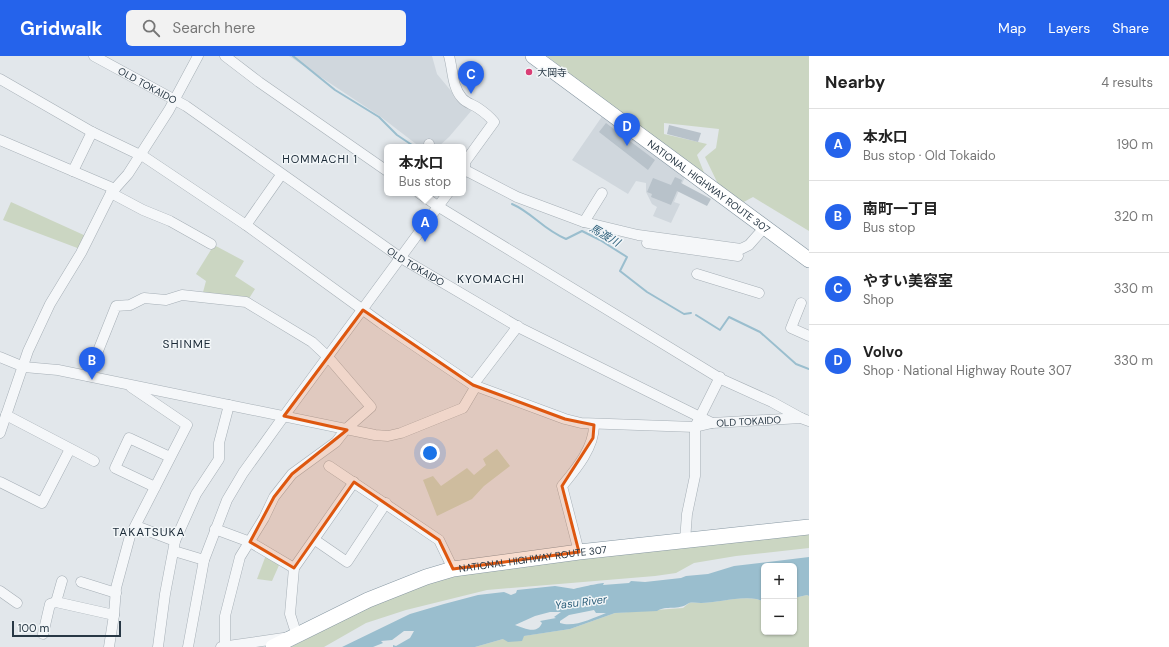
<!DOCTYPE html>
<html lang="en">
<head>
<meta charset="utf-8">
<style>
  :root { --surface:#fff; --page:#f2f2f2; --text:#222; --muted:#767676; --line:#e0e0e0; --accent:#2563eb }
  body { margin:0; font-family:"DM Sans","Noto Sans JP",sans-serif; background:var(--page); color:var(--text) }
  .controls { position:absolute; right:12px; bottom:12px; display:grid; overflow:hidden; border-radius:6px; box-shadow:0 1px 3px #0004 }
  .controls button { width:36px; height:36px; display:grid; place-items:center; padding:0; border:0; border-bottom:1px solid var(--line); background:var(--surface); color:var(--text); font:20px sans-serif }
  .scale { position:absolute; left:12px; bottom:10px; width:109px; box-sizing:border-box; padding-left:4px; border:2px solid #283845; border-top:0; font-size:11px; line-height:14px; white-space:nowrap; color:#283845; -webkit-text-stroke:3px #f2f6f8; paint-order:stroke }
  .you { position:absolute; left:430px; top:397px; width:14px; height:14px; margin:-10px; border:3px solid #fff; border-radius:50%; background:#1a73e8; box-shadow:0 0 0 6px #1a73e833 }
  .badge { display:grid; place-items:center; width:26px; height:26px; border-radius:50%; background:var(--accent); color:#fff; font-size:13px; font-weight:700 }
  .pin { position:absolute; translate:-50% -33px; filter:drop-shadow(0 1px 2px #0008) }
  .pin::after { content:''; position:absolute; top:21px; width:14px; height:12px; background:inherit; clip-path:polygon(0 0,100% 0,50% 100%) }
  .popup { position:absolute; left:384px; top:88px; width:82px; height:52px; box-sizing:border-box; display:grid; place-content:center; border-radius:6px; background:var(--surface); filter:drop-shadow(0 1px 3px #0005); font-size:13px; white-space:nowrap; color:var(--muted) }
  .popup b { font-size:15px; color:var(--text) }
  .popup::after { content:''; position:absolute; left:50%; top:100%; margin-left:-8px; border:8px solid transparent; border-top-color:var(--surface) }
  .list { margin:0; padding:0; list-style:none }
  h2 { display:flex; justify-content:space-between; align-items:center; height:52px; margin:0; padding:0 16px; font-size:17px }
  h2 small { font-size:13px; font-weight:400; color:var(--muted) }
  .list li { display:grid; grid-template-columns:26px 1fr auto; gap:12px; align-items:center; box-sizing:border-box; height:72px; padding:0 16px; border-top:1px solid var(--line) }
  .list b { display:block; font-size:15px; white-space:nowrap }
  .list p { margin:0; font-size:13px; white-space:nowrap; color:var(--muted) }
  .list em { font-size:13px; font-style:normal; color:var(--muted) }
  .icon { flex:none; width:22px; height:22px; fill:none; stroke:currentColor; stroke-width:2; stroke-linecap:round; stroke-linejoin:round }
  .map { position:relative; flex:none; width:809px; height:591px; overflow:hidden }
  header { display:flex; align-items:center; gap:24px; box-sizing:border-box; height:56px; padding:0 20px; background:var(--accent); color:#fff }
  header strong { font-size:19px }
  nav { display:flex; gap:22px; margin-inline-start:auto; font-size:14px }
  .search { width:280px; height:36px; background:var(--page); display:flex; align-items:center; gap:10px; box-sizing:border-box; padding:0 14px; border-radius:6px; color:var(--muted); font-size:15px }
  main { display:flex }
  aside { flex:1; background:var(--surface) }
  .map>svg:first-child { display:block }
  .built { fill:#d0d7dd }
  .green { fill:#cbd6c2 }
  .water { fill:#9abece; fill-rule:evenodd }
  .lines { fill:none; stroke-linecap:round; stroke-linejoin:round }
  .stream { stroke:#9abece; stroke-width:2 }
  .building { fill:#b8c2ca }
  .minor-casing { stroke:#a6afb6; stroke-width:11 }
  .highway-casing { stroke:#8898a3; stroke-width:16 }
  .minor { stroke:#f5f7f9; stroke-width:10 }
  .highway { stroke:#fff; stroke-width:15 }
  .marked { fill:#de570f; fill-opacity:0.2; stroke:#de570f; stroke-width:3; stroke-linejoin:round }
  .poi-dot { fill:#d93e75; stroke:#f2f6f8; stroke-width:1.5 }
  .labels { text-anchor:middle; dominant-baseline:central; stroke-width:3; stroke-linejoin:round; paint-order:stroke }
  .poi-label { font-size:10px; fill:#283845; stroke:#f2f6f8; text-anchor:start }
  .street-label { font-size:10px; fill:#283845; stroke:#f2f6f8 }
  .neighbourhood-label { font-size:11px; letter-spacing:1px; fill:#1a2936; stroke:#f2f6f8 }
  .water-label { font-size:11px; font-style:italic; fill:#2f617c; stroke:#f2f6f8 }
  .quarter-label { font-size:12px; letter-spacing:1px; fill:#1a2936; stroke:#f2f6f8 }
</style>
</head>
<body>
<header>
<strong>Gridwalk</strong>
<div class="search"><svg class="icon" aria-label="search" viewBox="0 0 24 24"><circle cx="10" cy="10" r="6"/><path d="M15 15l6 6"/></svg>Search here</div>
<nav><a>Map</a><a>Layers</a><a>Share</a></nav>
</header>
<main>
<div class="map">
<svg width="809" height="591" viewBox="0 0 809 591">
  <rect width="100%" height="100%" fill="#e2e7eb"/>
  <path class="built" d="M 289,0 L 432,0 L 437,18 L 461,47 L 472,54 L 449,81 L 438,91 L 420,91 L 381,61 Z
    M 603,59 L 685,121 L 674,146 L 680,148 L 671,167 L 653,160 L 657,151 L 652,148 L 646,136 L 646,127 L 636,125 L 628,138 L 572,104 Z"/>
  <path class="green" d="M 547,0 L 809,0 L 809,175 L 753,141 L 740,148 L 718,128 L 705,101 L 716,92 L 719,73 L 664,67 L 664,78 L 707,88 L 697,99 L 705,119 L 628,65 Z
    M 11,146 L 86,180 L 80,193 L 3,164 Z
    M 214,189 L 244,205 L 235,220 L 255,233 L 248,244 L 202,240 L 206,225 L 196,218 Z
    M 497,393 L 510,410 L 484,430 L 472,443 L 437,460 L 423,424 L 433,420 L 441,430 L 467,412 L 474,419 L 486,409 L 483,403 Z
    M 809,476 L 809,492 L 736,500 L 694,507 L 676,517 L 655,520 L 487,534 L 406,554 L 366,567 L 324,591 L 291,591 L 379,546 L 445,522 L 478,515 Z
    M 266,499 L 280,507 L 272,525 L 257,523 Z
    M 807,539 L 809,540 L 809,591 L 475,591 L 503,583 L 570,573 L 615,557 L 683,552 L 689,547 C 693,546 697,547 701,547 C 717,547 750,537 764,546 L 764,576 L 794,576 L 794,542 Z"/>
  <path class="water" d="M 809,501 L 809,540 L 807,539 L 794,542 L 794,510 L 764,510 L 764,546 C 750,537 718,547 701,547 C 697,547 693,546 689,547 C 678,555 666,549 657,555 L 615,557 L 570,573 L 524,580 L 522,585 L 508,586 L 503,583 L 475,591 L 393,591 L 393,589 L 396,590 L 410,582 L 414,575 L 404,575 L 392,584 L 381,585 L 383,587 L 373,591 L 342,591 L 410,558 L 444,548 L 478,539 L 504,536 L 511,539 L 516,537 L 517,534 L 555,530 L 574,533 C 576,532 600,527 604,527 L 603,529 L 629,527 L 631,525 L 645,526 L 681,522 L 686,520 L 708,518 L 734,510 ZM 594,554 L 596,557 L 606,557 C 593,562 574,572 560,567 L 560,565 L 569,559 ZM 550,556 L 561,556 L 554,561 L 556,562 L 540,565 L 542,567 C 537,579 524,572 515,569 L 535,560 Z"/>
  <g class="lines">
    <path class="stream" d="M 293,0 L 335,34 L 379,61 L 397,79 L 415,91
      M 512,148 C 533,157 542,173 566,183 L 582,175 L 600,184 L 627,201 L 620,215 L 647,236 L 684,258 L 691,257
      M 696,259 L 720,274 L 729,261 L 760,276 L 796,308 L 809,313"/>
  </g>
  <path class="building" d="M 606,67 L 655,104 L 648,114 L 599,76 Z
    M 669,69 L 701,77 L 698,86 L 667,78 Z
    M 675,121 L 682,124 L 681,127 L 711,143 L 707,150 L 677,135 L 671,149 L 651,141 L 652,138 L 647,136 L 653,122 L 671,129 Z"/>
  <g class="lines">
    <defs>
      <g id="minor">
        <path id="s1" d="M 94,0 L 186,50 L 401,202 L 520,272 L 712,367 L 801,362 L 809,365"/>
        <path d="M 225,0 L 259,26 L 387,115"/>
        <path d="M 449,0 C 453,14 452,31 462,42 C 466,47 472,48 478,52 C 484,56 489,60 494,66 L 465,106 L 465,114"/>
        <path d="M 0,23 L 92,76 L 140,99"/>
        <path d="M 0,84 L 115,133"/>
        <path d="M 429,91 L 429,88"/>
        <path d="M 140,98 L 246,169 L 381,267 L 473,329 L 565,363 L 581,367 L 695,371 L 712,367"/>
        <path d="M 73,115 L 92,76"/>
        <path d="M 463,117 L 465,114 L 517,141 L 584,166 L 638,179 L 741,193 L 749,189 L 764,172"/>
        <path d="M 111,137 L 143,154 L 170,165 L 211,188"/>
        <path d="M 419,137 L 439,151 L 721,323 L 772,346 L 801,362"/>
        <path d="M 584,166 L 602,137"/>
        <path d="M 246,169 L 281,119"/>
        <path d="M 647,187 L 738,200"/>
        <path d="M 697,218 L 759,237"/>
        <path d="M 801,247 L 791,272 L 809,280"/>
        <path d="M 0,301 L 24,311 L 58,314 L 375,379 L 388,380 L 401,377 L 463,352 L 476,330"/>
        <path d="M 88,320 L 116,250 L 130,249 L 144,242 L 166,244 L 182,239 L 246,246 L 312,286 L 328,301 L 371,351 L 346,373 L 336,386 L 292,418 L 274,441 L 264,462 L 240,501 L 225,560 L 225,590"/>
        <path d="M 473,329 L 518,270"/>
        <path d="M 6,359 L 94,405"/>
        <path d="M 0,377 L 28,295 L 50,248 L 81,197 L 111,137 L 128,118 L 169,54 L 198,0"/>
        <path d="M 329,410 L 439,484 L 453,513"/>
        <path d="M 0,426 L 42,447 L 70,393"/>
        <path d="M 155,431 L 115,412 L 129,382 L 170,401"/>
        <path d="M 136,470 L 175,485"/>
        <path d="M 215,473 L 250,486 L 294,512"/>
        <path d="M 315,484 L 347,506 L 386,447"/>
        <path d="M 685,485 L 687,458 L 695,420 L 695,371 L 720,321"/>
        <path d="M 174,495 L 204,504"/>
        <path d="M 579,496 L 562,430 C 576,413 594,392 594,369"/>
        <path d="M 62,525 L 56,546 L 114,559 L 116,532 L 130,480 L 187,369 L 131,331"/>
        <path d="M 81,526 L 116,537"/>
        <path d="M 0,535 L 17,547"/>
        <path d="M 43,578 L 50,548 L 56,546"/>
        <path d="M 109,591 L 114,559"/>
        <path d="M 158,591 L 165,538 L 175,485 L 196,438 L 219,403 L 219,387 L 229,349"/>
        <path d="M 188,591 L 204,504 L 227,444 L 243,417 L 284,360 L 448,137"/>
        <path d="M 221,591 L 297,580 L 290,558 L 294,512 L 354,426"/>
      </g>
      <g id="highway">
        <path id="s2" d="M 533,0 L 809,204"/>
        <path id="s3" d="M 273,591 L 368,544 L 426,521 L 453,513 L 579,496 L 809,471"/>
      </g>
    </defs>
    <use href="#minor" class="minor-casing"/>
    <use href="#highway" class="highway-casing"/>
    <use href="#minor" class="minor"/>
    <use href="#highway" class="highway"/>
  </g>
  <path class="marked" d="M 363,254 L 473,329 L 565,363 L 594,369 L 593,382 L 562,430 L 579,496 L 453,513 L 439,484 L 354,426 L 294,512 L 250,486 L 274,441 L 292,418 L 347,374 L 284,360 Z"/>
  <circle class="poi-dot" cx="529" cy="16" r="4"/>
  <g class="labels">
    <g class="poi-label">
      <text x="537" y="16">大岡寺</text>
    </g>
    <g class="street-label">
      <text stroke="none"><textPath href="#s1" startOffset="61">OLD TOKAIDO</textPath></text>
      <text stroke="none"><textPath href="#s2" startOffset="219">NATIONAL HIGHWAY ROUTE 307</textPath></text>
      <text stroke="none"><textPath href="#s1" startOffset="385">OLD TOKAIDO</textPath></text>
      <text stroke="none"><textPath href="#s1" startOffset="757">OLD TOKAIDO</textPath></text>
      <text stroke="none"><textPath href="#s3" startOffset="277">NATIONAL HIGHWAY ROUTE 307</textPath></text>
    </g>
    <g class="neighbourhood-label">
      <text x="320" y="103">HOMMACHI 1</text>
    </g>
    <g class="water-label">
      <text transform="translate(605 179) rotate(30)">馬渡川</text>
      <text transform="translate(581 546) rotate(-7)">Yasu River</text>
    </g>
    <g class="quarter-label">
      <text x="491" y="223">KYOMACHI</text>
      <text x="187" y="288">SHINME</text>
      <text x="149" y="476">TAKATSUKA</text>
    </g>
  </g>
</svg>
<div class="controls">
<button>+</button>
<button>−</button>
</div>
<div class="scale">100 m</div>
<div class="you"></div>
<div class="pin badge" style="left:425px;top:186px">A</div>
<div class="popup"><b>本水口</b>Bus stop</div>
<div class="pin badge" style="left:92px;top:324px">B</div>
<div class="pin badge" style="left:471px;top:38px">C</div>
<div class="pin badge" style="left:627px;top:90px">D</div>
</div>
<aside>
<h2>Nearby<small>4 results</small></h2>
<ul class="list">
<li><span class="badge">A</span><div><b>本水口</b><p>Bus stop · Old Tokaido</p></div><em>190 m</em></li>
<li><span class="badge">B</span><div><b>南町一丁目</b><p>Bus stop</p></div><em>320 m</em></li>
<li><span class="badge">C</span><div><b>やすい美容室</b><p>Shop</p></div><em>330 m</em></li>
<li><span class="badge">D</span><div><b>Volvo</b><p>Shop · National Highway Route 307</p></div><em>330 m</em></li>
</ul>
</aside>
</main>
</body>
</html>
